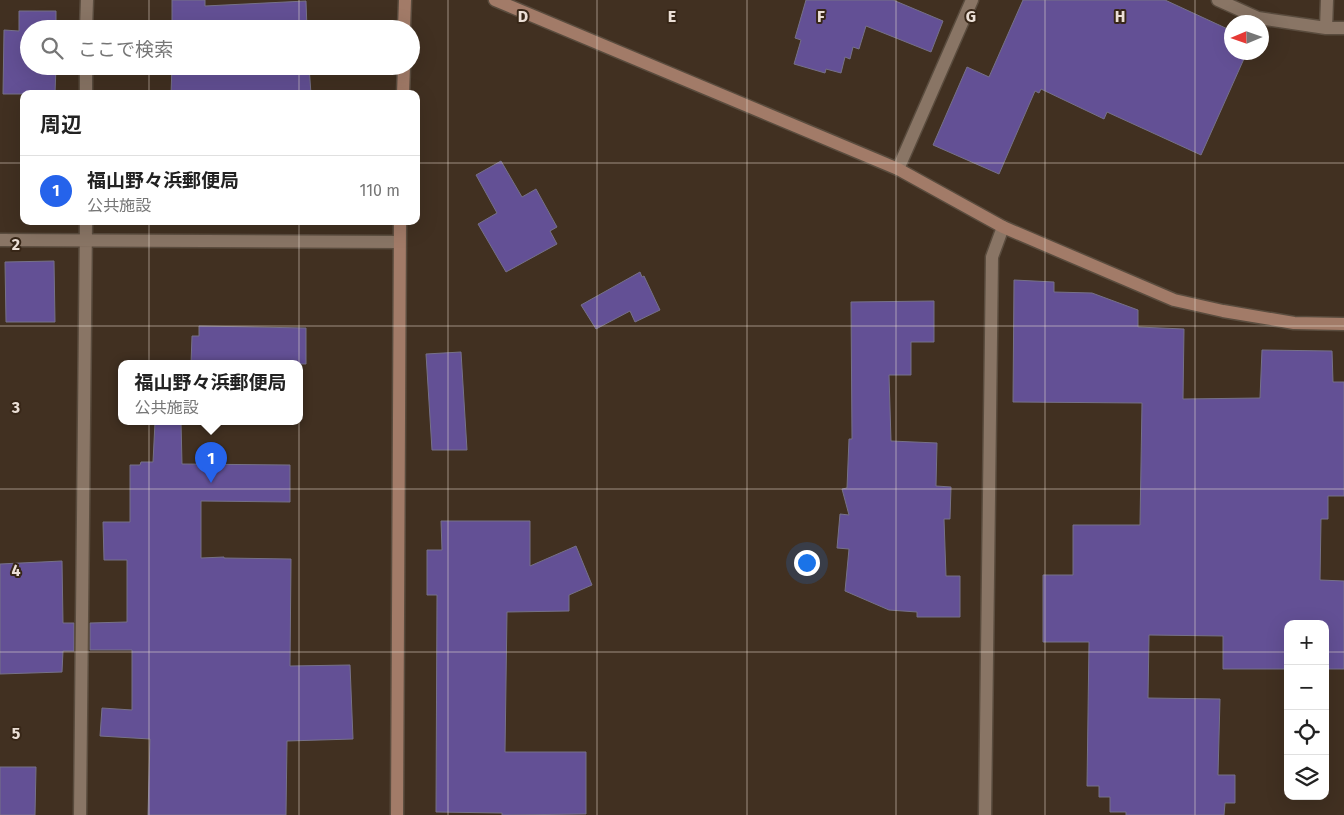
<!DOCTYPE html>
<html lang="ja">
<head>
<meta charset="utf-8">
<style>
  :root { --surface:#fff; --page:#f6f6f6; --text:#222; --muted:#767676; --line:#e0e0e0; --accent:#2563eb }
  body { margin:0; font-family:"Fira Sans","Noto Sans JP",sans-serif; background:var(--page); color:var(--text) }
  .controls { position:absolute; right:15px; bottom:15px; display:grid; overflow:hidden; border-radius:10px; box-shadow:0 5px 20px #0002 }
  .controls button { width:45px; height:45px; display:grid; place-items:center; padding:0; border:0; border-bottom:1px solid var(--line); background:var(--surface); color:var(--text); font:25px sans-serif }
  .compass { position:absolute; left:1224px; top:15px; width:45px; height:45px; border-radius:50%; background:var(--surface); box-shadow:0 5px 20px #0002; rotate:268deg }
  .you { position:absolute; left:806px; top:562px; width:18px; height:18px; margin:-12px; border:4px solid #fff; border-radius:50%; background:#1a73e8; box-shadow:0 0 0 8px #1a73e833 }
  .badge { display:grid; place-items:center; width:32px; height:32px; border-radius:50%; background:var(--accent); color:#fff; font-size:16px; font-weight:700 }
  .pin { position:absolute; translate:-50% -41px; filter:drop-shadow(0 1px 2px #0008) }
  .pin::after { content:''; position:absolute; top:26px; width:18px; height:15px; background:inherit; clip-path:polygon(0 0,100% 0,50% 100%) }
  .popup { position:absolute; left:118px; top:360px; width:185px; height:65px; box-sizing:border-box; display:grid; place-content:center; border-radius:10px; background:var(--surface); filter:drop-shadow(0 1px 4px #0005); font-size:16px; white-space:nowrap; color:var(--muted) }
  .popup b { font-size:19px; color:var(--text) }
  .popup::after { content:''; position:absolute; left:50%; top:100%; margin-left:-10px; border:10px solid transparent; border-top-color:var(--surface) }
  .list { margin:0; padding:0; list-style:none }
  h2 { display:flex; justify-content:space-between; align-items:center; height:65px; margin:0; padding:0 20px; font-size:21px }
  h2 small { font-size:16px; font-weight:400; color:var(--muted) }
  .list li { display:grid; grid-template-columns:32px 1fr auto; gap:15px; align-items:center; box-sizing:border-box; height:70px; padding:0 20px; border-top:1px solid var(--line) }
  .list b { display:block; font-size:19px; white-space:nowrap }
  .list p { margin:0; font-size:16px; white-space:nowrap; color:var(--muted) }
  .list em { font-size:16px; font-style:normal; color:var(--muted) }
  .icon { flex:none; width:28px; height:28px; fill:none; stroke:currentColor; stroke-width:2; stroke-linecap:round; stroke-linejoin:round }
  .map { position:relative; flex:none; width:1344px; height:815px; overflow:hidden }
  .search { position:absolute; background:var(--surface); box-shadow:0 5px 20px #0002; left:20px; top:20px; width:400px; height:55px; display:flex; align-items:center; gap:12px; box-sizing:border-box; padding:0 18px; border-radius:28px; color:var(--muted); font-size:19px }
  .panel { position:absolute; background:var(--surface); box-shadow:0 5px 20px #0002; left:20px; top:90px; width:400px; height:135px; border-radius:10px }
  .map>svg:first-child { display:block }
  .building { fill:#635095; stroke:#767188 }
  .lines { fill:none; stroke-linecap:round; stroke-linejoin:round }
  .street-casing { stroke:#5a4c3e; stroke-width:15 }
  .secondary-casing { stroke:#5a4c3e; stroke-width:15 }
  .street { stroke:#897565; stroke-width:12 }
  .secondary { stroke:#a27b68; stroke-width:12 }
  .grid { fill:none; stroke:#ebdfd6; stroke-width:1; stroke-opacity:0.55 }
  .grid-label { font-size:16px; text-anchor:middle; font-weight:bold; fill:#ebdfd6; stroke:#372617; stroke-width:4; stroke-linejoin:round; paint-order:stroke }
</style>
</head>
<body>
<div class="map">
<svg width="1344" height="815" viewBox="0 0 1344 815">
  <rect width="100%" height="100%" fill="#413021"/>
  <path class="building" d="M 172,0 L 205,0 L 205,6 L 306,1 L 307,29 L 172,29 Z
    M 806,0 L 893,0 L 943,21 L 931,52 L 866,26 L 859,49 L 853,47 L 850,59 L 845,57 L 841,73 L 826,69 L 825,73 L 794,64 L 801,40 L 795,38 Z
    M 1023,0 L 1165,0 L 1232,31 L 1232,52 L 1247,52 L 1201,155 L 1107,112 L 1104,119 L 1041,89 L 1039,93 L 1035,91 L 999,174 L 933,145 L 967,67 L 989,77 Z
    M 19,11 L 56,11 L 56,29 L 29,29 L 29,66 L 56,66 L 55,94 L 3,94 L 4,30 L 19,31 Z
    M 172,66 L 309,66 L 311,94 L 171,94 Z
    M 501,161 L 522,197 L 536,189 L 557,227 L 550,231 L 557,244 L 506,272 L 478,224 L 497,213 L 476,175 Z
    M 54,261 L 55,322 L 6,322 L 5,262 Z
    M 640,272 L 642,277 L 644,276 L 660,310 L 635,322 L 630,311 L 596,329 L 581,305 Z
    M 1014,280 L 1054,282 L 1054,292 L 1092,293 L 1138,310 L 1138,327 L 1184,329 L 1183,399 L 1260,398 L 1262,350 L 1332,351 L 1333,382 L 1344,382 L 1344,496 L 1328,496 L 1328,519 L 1321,519 L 1320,580 L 1344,581 L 1344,669 L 1325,669 L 1325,624 L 1288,624 L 1288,669 L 1223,669 L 1223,636 L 1149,635 L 1148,698 L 1220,699 L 1218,775 L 1235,775 L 1235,803 L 1225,803 L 1224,815 L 1126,815 L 1126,812 L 1110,812 L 1110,797 L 1099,797 L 1099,786 L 1087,786 L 1089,642 L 1043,642 L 1043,575 L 1073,575 L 1073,525 L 1140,525 L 1142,403 L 1013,402 Z
    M 934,301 L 934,342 L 911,342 L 911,375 L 889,375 L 891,441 L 937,443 L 936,486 L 951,487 L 950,519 L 944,519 L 946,576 L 960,576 L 960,617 L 917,617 L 917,612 L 889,610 L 845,591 L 849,549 L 837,548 L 840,514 L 849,515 L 842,489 L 847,488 L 849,439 L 852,439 L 851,302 Z
    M 199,326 L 306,328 L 306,364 L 191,364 L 192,336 L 199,336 Z
    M 461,352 L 467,450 L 432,450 L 426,354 Z
    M 155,422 L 181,422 L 182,464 L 290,465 L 290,502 L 201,501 L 201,558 L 224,557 L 224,558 L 291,559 L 290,666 L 350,665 L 353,739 L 287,741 L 286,815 L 148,815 L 150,739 L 100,736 L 102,708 L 132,710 L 132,650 L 90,650 L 90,623 L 127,622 L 127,560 L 104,560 L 103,522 L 130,522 L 130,465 L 140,465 L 141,462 L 153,462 Z
    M 441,521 L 530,521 L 530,566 L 576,546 L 592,585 L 569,595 L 569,611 L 507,612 L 505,752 L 586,752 L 586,814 L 502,815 L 502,813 L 436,812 L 437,595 L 427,595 L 427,550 L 442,550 Z
    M 62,561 L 63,623 L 74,623 L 74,651 L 63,651 L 62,672 L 0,674 L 0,564 Z
    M 0,767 L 36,767 L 35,815 L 0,815 Z"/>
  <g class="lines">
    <defs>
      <path id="street" d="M 1218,0 L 1258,18 L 1326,28 L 1344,28
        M 1326,28 L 1327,0
        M 86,29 L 87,0
        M 86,94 L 86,66
        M 898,169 L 972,0
        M 0,240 L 399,242
        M 80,815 L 86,221
        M 985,815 L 992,257 L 1003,227"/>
      <path id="secondary" d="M 495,0 L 898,169 L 1003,227 L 1174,300 L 1223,311 L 1294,323 L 1344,324
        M 404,29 L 405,0
        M 403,94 L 404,66
        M 397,815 L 400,221"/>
    </defs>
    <use href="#street" class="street-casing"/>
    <use href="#secondary" class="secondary-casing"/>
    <use href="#street" class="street"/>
    <use href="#secondary" class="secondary"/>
  </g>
  <path class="grid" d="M 149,0 L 149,29M 299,0 L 299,29M 448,0 L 448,815M 597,0 L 597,815M 747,0 L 747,815M 896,0 L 896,815M 1045,0 L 1045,815M 1195,0 L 1195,815M 149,66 L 149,94M 299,66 L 299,94M 0,163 L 24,163M 416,163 L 1344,163M 149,221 L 149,815M 299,221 L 299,815M 0,326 L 1344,326M 0,489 L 1344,489M 0,652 L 1288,652M 1325,652 L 1344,652"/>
  <g class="grid-label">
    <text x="523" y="22">D</text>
    <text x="672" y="22">E</text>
    <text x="821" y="22">F</text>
    <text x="971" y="22">G</text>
    <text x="1120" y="22">H</text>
    <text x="16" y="250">2</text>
    <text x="16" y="413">3</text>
    <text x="16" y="576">4</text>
    <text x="16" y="739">5</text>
  </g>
</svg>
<div class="controls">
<button>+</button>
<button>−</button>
<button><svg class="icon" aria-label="locate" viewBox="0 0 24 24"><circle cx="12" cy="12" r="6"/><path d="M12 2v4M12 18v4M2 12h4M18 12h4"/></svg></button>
<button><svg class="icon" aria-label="layers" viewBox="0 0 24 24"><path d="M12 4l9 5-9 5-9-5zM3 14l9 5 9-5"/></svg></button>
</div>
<svg class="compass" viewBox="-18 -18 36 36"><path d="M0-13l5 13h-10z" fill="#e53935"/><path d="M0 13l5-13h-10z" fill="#767676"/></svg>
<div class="you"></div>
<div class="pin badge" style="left:211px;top:483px">1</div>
<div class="popup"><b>福山野々浜郵便局</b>公共施設</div>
<div class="search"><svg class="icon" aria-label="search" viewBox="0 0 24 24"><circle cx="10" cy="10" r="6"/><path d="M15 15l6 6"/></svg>ここで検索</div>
<section class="panel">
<h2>周辺<small></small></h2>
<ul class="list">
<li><span class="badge">1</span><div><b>福山野々浜郵便局</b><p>公共施設</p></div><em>110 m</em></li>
</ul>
</section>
</div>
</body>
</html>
